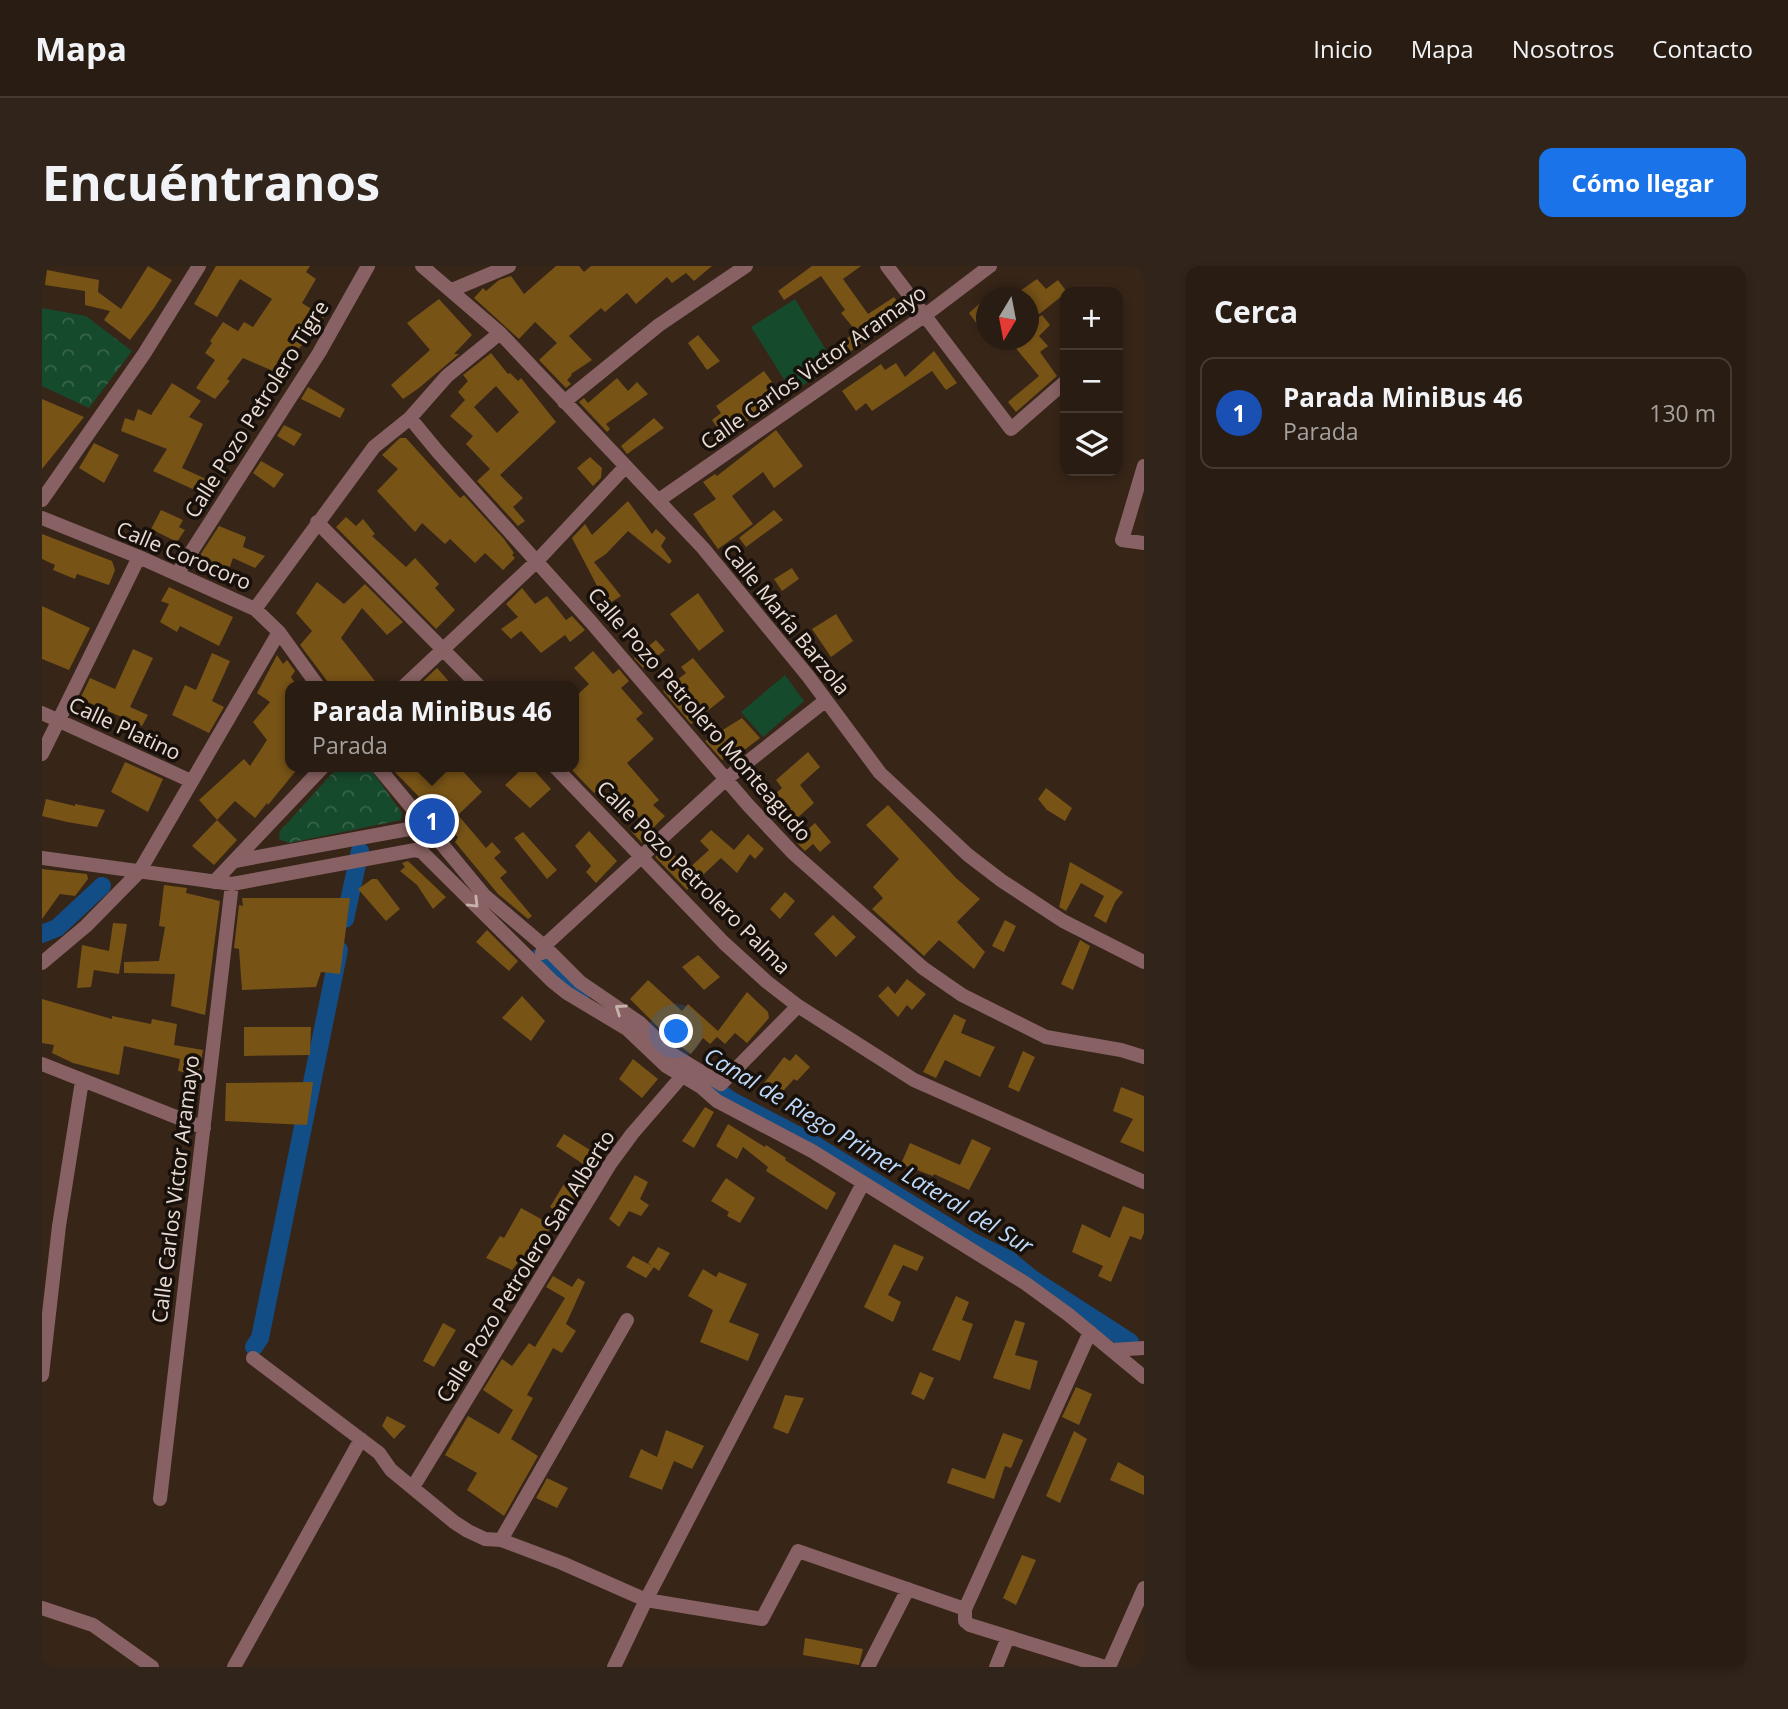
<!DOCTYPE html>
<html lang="es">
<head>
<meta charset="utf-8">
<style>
  :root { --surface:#291c12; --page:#31251b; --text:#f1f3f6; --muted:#a5a19f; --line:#453a32; --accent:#1a73e8 }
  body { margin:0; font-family:"Open Sans",sans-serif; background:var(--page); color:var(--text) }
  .controls { position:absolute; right:21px; top:21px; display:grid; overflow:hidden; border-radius:14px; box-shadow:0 4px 10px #0003 }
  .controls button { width:63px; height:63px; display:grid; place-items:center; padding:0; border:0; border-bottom:2px solid var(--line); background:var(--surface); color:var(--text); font:35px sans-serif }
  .compass { position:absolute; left:934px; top:21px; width:63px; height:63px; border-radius:50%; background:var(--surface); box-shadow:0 4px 10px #0003; rotate:190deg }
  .you { position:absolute; left:635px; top:766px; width:24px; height:24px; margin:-18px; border:5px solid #fff; border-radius:50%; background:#1a73e8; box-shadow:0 0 0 10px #1a73e833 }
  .badge { display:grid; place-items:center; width:46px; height:46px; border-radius:50%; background:var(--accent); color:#fff; font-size:23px; font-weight:700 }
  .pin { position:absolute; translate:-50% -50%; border:4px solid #fff; box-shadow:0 2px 7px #0006 }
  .popup { position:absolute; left:243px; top:415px; width:294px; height:91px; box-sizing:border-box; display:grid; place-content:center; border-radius:14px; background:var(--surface); filter:drop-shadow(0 2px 5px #0005); font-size:23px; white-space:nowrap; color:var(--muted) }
  .popup b { font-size:26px; color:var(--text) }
  .popup::after { content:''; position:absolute; left:50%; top:100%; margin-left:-14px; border:14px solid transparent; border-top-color:var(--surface) }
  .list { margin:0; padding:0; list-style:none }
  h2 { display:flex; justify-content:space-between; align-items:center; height:91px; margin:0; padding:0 28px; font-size:30px }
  h2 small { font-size:23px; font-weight:400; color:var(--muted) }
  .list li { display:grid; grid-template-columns:46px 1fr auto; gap:21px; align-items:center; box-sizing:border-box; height:112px; margin:0 14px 14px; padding:0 14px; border:2px solid var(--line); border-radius:14px }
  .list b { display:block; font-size:26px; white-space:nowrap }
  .list p { margin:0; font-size:23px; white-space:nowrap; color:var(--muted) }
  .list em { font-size:23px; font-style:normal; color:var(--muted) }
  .icon { flex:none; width:38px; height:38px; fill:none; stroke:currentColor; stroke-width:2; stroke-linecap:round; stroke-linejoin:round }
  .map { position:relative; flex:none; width:1102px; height:1401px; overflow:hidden; border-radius:14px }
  header { display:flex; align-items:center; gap:42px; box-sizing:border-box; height:98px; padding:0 35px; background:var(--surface); border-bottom:2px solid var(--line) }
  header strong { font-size:33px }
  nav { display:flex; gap:38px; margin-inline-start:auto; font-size:24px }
  .intro { display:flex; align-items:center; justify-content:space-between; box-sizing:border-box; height:168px; padding:0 42px }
  h1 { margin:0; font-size:49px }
  .button { padding:18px 32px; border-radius:14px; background:var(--accent); color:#fff; font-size:24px; font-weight:700 }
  main { display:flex; gap:42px; padding:0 42px }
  aside { flex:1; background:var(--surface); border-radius:14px; box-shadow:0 4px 10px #0003 }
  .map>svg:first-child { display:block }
  .grass { fill:#164a2c }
  .park { fill:url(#park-crowns) }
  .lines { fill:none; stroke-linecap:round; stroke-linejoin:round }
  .canal { stroke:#124d86; stroke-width:18 }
  .building { fill:#775316; fill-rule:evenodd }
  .minor { stroke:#876163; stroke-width:14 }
  .oneway { stroke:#c7b1ac }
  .labels { text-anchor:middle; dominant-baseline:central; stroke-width:7; stroke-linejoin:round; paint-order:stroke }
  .street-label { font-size:21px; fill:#e9dcd4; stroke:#18100a }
  .water-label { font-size:23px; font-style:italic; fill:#bddafc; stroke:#18100a }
</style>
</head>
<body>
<header>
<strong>Mapa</strong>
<nav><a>Inicio</a><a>Mapa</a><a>Nosotros</a><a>Contacto</a></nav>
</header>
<div class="intro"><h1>Encuéntranos</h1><a class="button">Cómo llegar</a></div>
<main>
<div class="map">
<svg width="1102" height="1401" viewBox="0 0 1102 1401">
  <defs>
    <pattern id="park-crowns" width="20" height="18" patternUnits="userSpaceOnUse" patternTransform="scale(1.75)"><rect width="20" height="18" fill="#164a2c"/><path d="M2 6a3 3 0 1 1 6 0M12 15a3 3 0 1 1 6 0" fill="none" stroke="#38644a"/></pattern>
  </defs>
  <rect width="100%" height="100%" fill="#372518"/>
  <path class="grass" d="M 753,33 L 793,99 L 750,126 L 709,61 Z
    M 743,409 L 762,435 L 721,471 L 699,446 Z"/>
  <path class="park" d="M 0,42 L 44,50 L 90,85 L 47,142 L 0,120 Z
    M 296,501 L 327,501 L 360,547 L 359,554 L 247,577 L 237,573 L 238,565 Z"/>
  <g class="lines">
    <path class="canal" d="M 303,653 L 318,585
      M 0,668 L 15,662 L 60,620
      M 496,692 L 539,728
      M 658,812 L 690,835 L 763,873 L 929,975 L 966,993 L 989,1012 L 1088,1076
      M 212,1081 L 218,1072 L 297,684"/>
  </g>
  <path class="building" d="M 106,0 L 130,14 L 112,42 L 88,74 L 62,54 L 68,45 L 43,39 L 43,25 L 3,19 L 5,4 L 57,14 L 56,26 L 79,43 Z
    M 174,0 L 268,0 L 264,6 L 274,13 L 260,37 L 282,51 L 273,68 L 271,66 L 249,92 L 241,85 L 231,105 L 201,92 L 185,113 L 188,115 L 173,133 L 154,122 L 173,94 L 163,87 L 170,77 L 168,75 L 181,56 L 196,65 L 202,56 L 211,61 L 230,33 L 198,13 L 175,51 L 152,38 Z
    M 514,0 L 537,0 L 542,6 L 549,0 L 670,0 L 652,15 L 644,7 L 630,17 L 625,11 L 594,38 L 585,27 L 563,46 L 559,42 L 527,70 L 550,94 L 529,108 L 530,109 L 525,114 L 529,118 L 524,122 L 497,94 L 515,77 L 493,56 L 477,73 L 432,32 L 441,22 L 444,25 L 457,14 L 469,10 L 482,28 Z
    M 770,0 L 819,0 L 801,13 L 826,48 L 852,31 L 861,43 L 858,54 L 841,66 L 838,62 L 799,93 L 791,84 L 814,65 L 799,47 L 803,44 L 779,10 L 742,34 L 736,25 Z
    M 995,13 L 1004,23 L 1016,14 L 1025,26 L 986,57 L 986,32 L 968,32 Z
    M 944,32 L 944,50 L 935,58 L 927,47 Z
    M 397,33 L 430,69 L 412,88 L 417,88 L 377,122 L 361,133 L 349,119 L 388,84 L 365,57 Z
    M 1000,49 L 1008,59 L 997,70 L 1006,80 L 998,86 L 1015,110 L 974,146 L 966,136 L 997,110 L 967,74 L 986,74 L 986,58 Z
    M 656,69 L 678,95 L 665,104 L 646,77 Z
    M 892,85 L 915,117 L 904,124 L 890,105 L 830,145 L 824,137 L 814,145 L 800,125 L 839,98 L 843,104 L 854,97 L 863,111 Z
    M 449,87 L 466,108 L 468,107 L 476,115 L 479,112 L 514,156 L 458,209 L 481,232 L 471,241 L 483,255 L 476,260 L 435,215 L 448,203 L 424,178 L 431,170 L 408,150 L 423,134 L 416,126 L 426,115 L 421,109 ZM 454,120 L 477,146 L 455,167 L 432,141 Z
    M 722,105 L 740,130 L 682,172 L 670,154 L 679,147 L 674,140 Z
    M 575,112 L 586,125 L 595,116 L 606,128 L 564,158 L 568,163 L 565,166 L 537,136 L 542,132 L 546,137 Z
    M 130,117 L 159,135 L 147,151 L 161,158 L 140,202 L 175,218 L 166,230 L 111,205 L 125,183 L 79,165 L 83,152 L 92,155 L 96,143 L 109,149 Z
    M 266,121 L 303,143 L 298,152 L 259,133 Z
    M 0,133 L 42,151 L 0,203 Z
    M 612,152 L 622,162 L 585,188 L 579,180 Z
    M 242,159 L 260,168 L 252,180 L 235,170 Z
    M 734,164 L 761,200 L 732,222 L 721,206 L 690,230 L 711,258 L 676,283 L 651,248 L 674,233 L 661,216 L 673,208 L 675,210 Z
    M 358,172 L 364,172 L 418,232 L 422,229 L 462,273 L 472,287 L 470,289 L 473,292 L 461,304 L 443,287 L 433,297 L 408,273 L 403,278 L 380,257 L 373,266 L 335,225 L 356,203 L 340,189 Z
    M 52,177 L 77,189 L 62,217 L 37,202 Z
    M 548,191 L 560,202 L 559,212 L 551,220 L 535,202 Z
    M 219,195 L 242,208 L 232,222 L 211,207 Z
    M 586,235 L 610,268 L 614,263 L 624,272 L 619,280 L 630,295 L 627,298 L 586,265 L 564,288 L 552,296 L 579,330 L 565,339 L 530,272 L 543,258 L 550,269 Z
    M 119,244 L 141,254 L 137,261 L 143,264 L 135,276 L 109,263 Z
    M 732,244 L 741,254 L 704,281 L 697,272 Z
    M 304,251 L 314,260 L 321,253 L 333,268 L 330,270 L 364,301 L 373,292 L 397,318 L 393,322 L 413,344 L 394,363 L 294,261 Z
    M 177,260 L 204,271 L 201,281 L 223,290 L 213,302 L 191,292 L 186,306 L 155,294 Z
    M 0,268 L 70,295 L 73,304 L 67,319 L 35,308 L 33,313 L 11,304 L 13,299 L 0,293 Z
    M 750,302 L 757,313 L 740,325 L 732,313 Z
    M 275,316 L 302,338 L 323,318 L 361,356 L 345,369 L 320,342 L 299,372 L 337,420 L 289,420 L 258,379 L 270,365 L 254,347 Z
    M 127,321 L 191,351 L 177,380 L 138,360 L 135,366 L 118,356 L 127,338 L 119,335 Z
    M 480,322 L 493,338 L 505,330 L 524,354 L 530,350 L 543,364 L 528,376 L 523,369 L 499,387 L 479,365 L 469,373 L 459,363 L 476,351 L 464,338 Z
    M 656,327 L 682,365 L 657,385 L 628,348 Z
    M 0,340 L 48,362 L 27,404 L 0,393 Z
    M 794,348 L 811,375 L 789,391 L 770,363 Z
    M 614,374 L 623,384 L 601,402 L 592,392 Z
    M 91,383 L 111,392 L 88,441 L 106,449 L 100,460 L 41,434 L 39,431 L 48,412 L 73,423 Z
    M 551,385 L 571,408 L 577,403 L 587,415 L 579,422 L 601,447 L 594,453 L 612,473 L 585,497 L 617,534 L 611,539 L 623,550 L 610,563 L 612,566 L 600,577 L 589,565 L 600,555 L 565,516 L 552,527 L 528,502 L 532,501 L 532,432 L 547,418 L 532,402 Z
    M 170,387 L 188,395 L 170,435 L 182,441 L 167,467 L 130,449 L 143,419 L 154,424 Z
    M 235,389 L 241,398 L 245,394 L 253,405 L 249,411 L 255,420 L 248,420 L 248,501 L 257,501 L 226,539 L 225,537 L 213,552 L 193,535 L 175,554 L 157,534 L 202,493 L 208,500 L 225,474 L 211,456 L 228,436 L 215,427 Z
    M 651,392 L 683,431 L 649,458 L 621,425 L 644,407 L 639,401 Z
    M 395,402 L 411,420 L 376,420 Z
    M 700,452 L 718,472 L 697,488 L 693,484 L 680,494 L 663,475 Z
    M 766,486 L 778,501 L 758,519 L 772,537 L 754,553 L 732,529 L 740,522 L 734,514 Z
    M 83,496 L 121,513 L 106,546 L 69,526 Z
    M 348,501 L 417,501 L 440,526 L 416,549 L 444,582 L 450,576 L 459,586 L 452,592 L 465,606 L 458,612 L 490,650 L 486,653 L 456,628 L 413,576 L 416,571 Z
    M 482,501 L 489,501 L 509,523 L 488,542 L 463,519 Z
    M 1004,522 L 1030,542 L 1023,555 L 1005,544 L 996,533 Z
    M 4,533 L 33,540 L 33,538 L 63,544 L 55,561 L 25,556 L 0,550 Z
    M 846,539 L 914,612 L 938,633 L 915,656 L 943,686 L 932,703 L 897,674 L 882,690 L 830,643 L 841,632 L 831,621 L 857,593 L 824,559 Z
    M 175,554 L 195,574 L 172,599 L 150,580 Z
    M 773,557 L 789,576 L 778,586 L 771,578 L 763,585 L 753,575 Z
    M 669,564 L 692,584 L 706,568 L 722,583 L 713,593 L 708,588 L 695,607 L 679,592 L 645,624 L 613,591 L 625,581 L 645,604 L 667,584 L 658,575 Z
    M 547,565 L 575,595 L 554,617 L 544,606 L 549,600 L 533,580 Z
    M 481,566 L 515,604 L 505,613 L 472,572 Z
    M 366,595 L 404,631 L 391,643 L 375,619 L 358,605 L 363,601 L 360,597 Z
    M 1028,596 L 1081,626 L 1073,636 L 1064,657 L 1052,650 L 1062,630 L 1039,617 L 1024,645 L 1017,641 Z
    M 0,603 L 45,608 L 46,613 L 33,630 L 18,628 L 0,653 Z
    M 330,613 L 335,613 L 358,643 L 344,655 L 316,623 Z
    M 122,619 L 145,622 L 144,627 L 178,635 L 163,749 L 129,740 L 133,708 L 82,707 L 82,696 L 117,695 L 123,661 L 117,660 Z
    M 743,626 L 753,635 L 738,653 L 728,643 Z
    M 200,632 L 308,632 L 298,708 L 279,706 L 274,721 L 200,724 L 197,683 L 192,682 L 197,639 L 201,640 Z
    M 791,649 L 814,671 L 794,691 L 772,668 Z
    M 963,654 L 974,660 L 962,686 L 950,680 Z
    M 71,657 L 85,658 L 77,708 L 52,704 L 49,721 L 35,722 L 40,679 L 67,685 Z
    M 445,664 L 476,695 L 467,705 L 434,676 Z
    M 1038,674 L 1048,680 L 1031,724 L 1019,718 Z
    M 656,689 L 678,711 L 662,724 L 640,701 Z
    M 865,713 L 884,728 L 870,744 L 865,739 L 856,751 L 836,730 L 846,720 L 853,728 Z
    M 606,714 L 640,745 L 646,738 L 676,765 L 705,726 L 726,746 L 727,752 L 705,777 L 693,767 L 683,778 L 675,771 L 668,778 L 661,772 L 649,788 L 628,773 L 588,733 Z
    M 480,730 L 503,755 L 489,775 L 460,752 Z
    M 0,733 L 70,753 L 70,750 L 109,758 L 110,753 L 135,758 L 132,779 L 161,784 L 157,809 L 136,805 L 138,793 L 82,780 L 77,809 L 31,797 L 10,787 L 12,779 L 0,777 Z
    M 912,748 L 924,754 L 919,767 L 953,781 L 938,811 L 903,794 L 894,812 L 881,806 Z
    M 202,761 L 269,761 L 268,789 L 202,790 Z
    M 981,785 L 993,791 L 977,826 L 966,821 Z
    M 754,788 L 768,801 L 755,815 L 752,813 L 731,836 L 716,825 L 742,791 L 748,795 Z
    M 591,793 L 616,813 L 600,832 L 577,813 Z
    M 271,816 L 265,859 L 183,855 L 184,817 Z
    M 1079,821 L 1102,830 L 1102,886 L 1078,876 L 1091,853 L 1071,845 Z
    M 663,841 L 672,846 L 652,882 L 640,875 Z
    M 686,858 L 723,881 L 724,879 L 744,892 L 743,894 L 794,927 L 785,944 L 724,905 L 726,901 L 701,881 L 695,893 L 674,880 Z
    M 522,868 L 553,887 L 544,900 L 514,880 Z
    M 930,873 L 949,882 L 927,924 L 892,908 L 891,910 L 859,898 L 868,877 L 918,899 Z
    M 593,909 L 606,916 L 598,933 L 607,939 L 599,950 L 587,945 L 577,961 L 567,953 Z
    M 684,912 L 713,932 L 698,957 L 685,950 L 687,946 L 669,935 Z
    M 522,918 L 536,929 L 522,950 L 508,941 Z
    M 1081,940 L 1102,948 L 1102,967 L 1099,974 L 1088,970 L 1069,1016 L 1056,1010 L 1061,1000 L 1030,986 L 1040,958 L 1068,972 Z
    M 479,942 L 510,959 L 503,972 L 498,969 L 483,998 L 477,995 L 470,1004 L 444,992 L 458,970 L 462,972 Z
    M 852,978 L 882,991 L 875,1005 L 861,999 L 846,1029 L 859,1036 L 851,1056 L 822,1041 Z
    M 616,981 L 628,987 L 617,1005 L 606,997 Z
    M 591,990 L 612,1001 L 604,1012 L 584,1001 Z
    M 661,1003 L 674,1011 L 677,1006 L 705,1018 L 687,1056 L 717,1068 L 706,1095 L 658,1076 L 671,1044 L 646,1030 Z
    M 511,1010 L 530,1021 L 536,1012 L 543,1016 L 524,1058 L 534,1065 L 520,1087 L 511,1082 L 485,1129 L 491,1132 L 469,1173 L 496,1190 L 462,1250 L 425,1224 L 435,1207 L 403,1189 L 426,1150 L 457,1168 L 471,1144 L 441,1124 L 460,1093 L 470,1100 L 487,1077 L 493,1081 L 523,1032 L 504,1021 Z
    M 914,1030 L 927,1036 L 920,1054 L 931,1058 L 918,1095 L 890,1084 Z
    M 973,1054 L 983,1057 L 973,1089 L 996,1095 L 988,1124 L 951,1112 Z
    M 401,1057 L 414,1064 L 392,1101 L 381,1095 Z
    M 878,1106 L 892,1112 L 882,1134 L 869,1128 Z
    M 1034,1121 L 1050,1128 L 1037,1159 L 1020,1151 Z
    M 743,1129 L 762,1132 L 746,1168 L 731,1162 Z
    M 345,1150 L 364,1160 L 352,1173 L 340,1160 Z
    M 624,1164 L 662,1180 L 650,1203 L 632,1195 L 620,1224 L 587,1211 L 599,1183 L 615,1191 Z
    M 1032,1165 L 1045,1173 L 1018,1237 L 1004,1230 Z
    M 961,1167 L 981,1174 L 969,1202 L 963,1200 L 952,1233 L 905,1217 L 910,1202 L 943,1213 Z
    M 1076,1196 L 1102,1210 L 1102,1229 L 1068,1214 Z
    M 505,1212 L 526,1222 L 515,1242 L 494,1232 Z
    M 980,1289 L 994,1294 L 974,1339 L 961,1332 Z
    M 763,1372 L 821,1383 L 817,1399 L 761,1389 Z"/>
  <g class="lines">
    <path class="minor" d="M 380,0 L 458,67 L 661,282 L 766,410 L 838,507 L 926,589 L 960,615 L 1021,655 L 1102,696
      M 845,0 L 969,163 L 1023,116
      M 410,24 L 467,0
      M 522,136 L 617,59 L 704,0
      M 368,152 L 396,186 L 549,356 L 706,539 L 751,587 L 881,702 L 920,729 L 1004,771 L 1079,784 L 1102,791
      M 1102,200 L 1080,274 L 1102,277
      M 0,234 L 102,88 L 157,0
      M 617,234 L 882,50 L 948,0
      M 0,252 L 97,291 L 213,343 L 237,366 L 276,420
      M 275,256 L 437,420
      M 135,308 L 277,87 L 326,0
      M 213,343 L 332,181 L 368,152 L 405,110 L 458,67
      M 362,420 L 494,296 L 584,200
      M 0,447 L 149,515
      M 0,488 L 97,291
      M 336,501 L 442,629 L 502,680 L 538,716 L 598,757 L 630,788 L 679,818 L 756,740
      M 513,501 L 682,677 L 725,716 L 756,740 L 872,814 L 1102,916
      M 0,592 L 190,618 L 373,584 L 380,586 L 510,715 L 525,727 L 585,763 L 624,800 L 659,821 L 675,835 L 770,885 L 983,1017 L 1027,1049 L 1102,1111
      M 193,595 L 383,560
      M 172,616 L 281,501
      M 500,687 L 502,680 L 684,513 L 783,435
      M 0,697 L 44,660 L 97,606 L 237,366
      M 0,798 L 162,862
      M 1070,1084 L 1102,1082
      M 211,1092 L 337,1187 L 349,1204 L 412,1256 L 426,1265 L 443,1273 L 459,1274 L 520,1297 L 604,1334 L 720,1353 L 756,1285 L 923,1343 L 923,1355 L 928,1359 L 1063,1401
      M 0,1109 L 17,960 L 40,815
      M 371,1221 L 568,898 L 590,868 L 641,809
      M 118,1233 L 190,618
      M 459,1274 L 585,1054
      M 0,1342 L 51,1359 L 110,1401
      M 923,1343 L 1048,1066
      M 192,1401 L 319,1173
      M 572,1401 L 604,1334 L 820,919
      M 826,1401 L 866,1323
      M 954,1401 L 966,1371
      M 1067,1401 L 1102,1322"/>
  </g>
  <defs><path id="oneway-chevron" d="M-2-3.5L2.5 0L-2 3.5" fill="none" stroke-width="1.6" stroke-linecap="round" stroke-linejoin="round" transform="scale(1.75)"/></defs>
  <g class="oneway">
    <use href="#oneway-chevron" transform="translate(432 637) rotate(45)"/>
    <use href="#oneway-chevron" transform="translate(578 743) rotate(-145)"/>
  </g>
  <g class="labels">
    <g class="street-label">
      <text transform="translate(771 101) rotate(-35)">Calle Carlos Victor Aramayo</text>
      <text transform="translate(214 143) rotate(-58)">Calle Pozo Petrolero Tigre</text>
      <text transform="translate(142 289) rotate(23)">Calle Corocoro</text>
      <text transform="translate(745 353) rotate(51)">Calle María Barzola</text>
      <text transform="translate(658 448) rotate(49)">Calle Pozo Petrolero Monteagudo</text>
      <text transform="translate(83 462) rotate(25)">Calle Platino</text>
      <text transform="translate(652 611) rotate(45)">Calle Pozo Petrolero Palma</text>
      <text transform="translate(133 923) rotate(-83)">Calle Carlos Victor Aramayo</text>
      <text transform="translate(483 1000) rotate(-58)">Calle Pozo Petrolero San Alberto</text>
    </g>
    <g class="water-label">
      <text transform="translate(827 884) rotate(31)">Canal de Riego Primer Lateral del Sur</text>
    </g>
  </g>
</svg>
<div class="controls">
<button>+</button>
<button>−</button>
<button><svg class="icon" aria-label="layers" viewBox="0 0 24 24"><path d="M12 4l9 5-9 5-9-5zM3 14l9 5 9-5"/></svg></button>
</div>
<svg class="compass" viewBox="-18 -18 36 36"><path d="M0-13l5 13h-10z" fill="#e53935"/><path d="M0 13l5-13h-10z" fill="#a5a19f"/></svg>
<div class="you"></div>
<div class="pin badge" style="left:390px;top:555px;background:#1a4fb4">1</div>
<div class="popup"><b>Parada MiniBus 46</b>Parada</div>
</div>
<aside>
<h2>Cerca<small></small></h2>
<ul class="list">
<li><span class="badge" style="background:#1a4fb4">1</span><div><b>Parada MiniBus 46</b><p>Parada</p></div><em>130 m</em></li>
</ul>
</aside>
</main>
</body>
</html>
